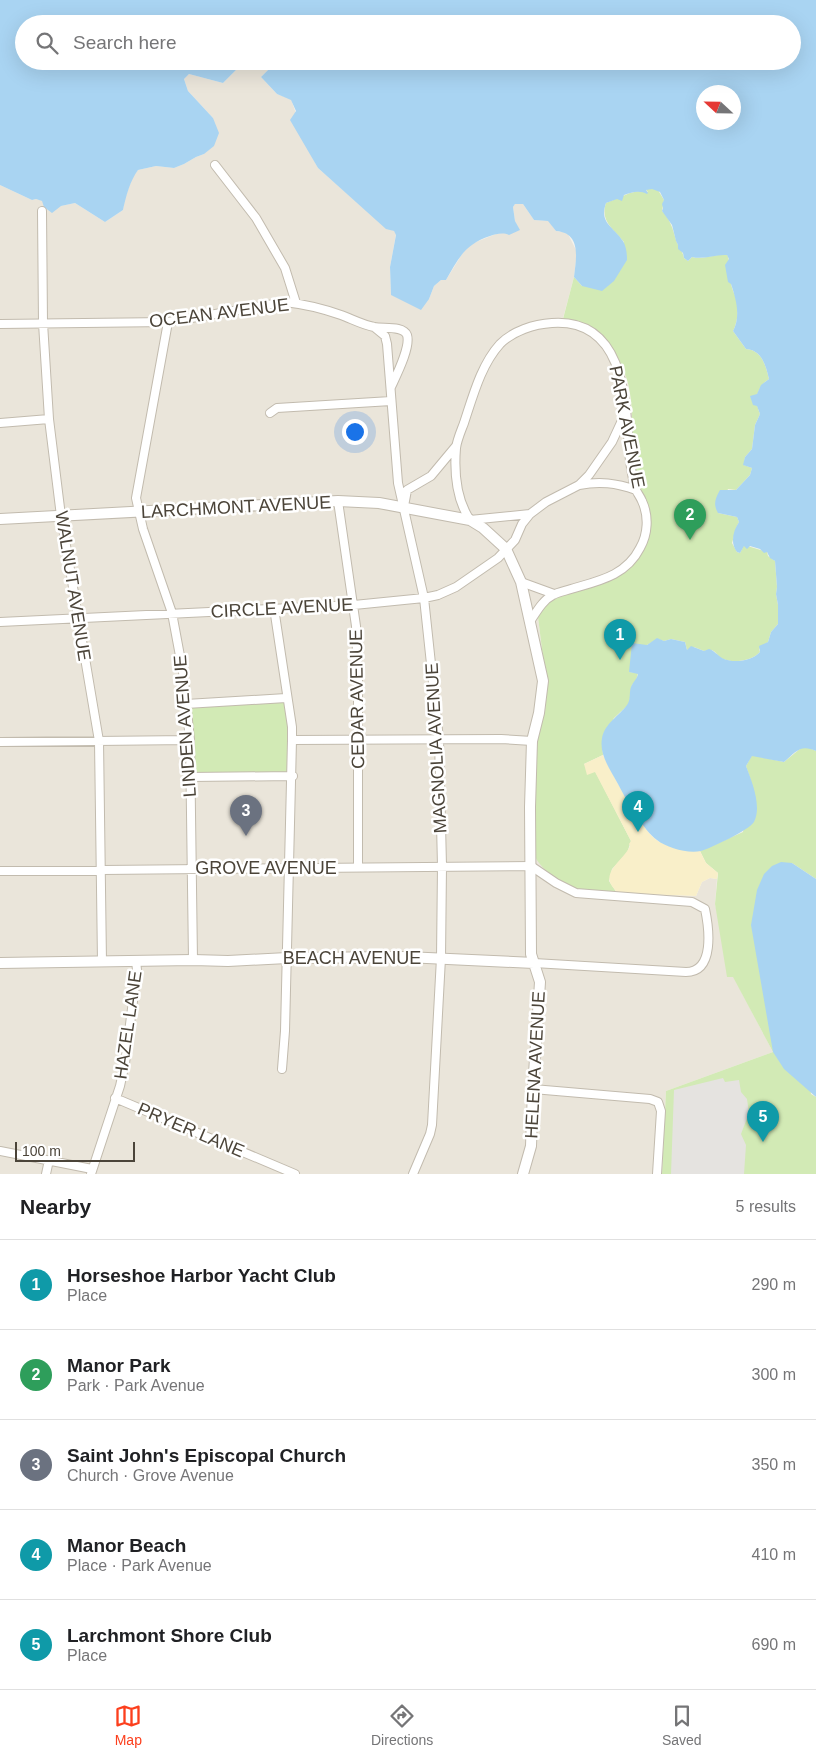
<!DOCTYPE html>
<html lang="en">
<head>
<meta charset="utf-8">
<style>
  :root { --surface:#fff; --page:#f6f6f6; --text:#202124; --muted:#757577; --line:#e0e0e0; --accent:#fc3f1d }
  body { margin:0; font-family:Arial,sans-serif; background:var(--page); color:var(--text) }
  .compass { position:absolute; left:696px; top:85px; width:45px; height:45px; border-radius:50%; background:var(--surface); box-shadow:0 5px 20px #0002; rotate:292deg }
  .scale { position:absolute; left:15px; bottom:12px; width:120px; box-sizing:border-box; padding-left:5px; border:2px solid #4b4439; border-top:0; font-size:14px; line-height:18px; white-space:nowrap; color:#4b4439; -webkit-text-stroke:4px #fff; paint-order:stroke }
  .you { position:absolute; left:354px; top:431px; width:18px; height:18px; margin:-12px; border:4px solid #fff; border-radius:50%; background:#1a73e8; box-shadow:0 0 0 8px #1a73e833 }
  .badge { display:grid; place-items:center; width:32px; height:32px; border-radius:50%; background:var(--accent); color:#fff; font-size:16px; font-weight:700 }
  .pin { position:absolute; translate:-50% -41px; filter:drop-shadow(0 1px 2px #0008) }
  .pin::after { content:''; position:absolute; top:26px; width:18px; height:15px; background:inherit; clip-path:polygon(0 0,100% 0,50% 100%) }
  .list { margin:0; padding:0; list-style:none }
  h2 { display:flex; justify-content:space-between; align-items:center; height:65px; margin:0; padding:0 20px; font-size:21px }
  h2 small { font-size:16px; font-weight:400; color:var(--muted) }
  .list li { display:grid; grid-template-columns:32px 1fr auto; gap:15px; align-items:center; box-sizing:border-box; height:90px; padding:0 20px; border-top:1px solid var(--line) }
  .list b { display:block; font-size:19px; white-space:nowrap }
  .list p { margin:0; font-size:16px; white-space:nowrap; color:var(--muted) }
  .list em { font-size:16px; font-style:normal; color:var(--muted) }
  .icon { flex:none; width:28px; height:28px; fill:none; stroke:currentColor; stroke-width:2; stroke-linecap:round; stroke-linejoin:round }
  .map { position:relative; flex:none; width:816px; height:1174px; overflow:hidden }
  .search { position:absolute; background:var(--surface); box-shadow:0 5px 20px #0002; left:15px; right:15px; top:15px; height:55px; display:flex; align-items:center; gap:12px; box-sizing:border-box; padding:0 18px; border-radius:28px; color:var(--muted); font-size:19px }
  .sheet { height:515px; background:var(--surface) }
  nav { display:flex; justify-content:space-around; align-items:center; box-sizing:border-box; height:70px; border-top:1px solid var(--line); background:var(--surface); font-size:14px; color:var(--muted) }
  nav a { display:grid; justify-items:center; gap:2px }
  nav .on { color:var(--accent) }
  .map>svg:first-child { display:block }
  .residential { fill:#eae5da }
  .green { fill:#d2eab5 }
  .sand { fill:#f9efc9 }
  .parking { fill:#e5e3e0 }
  .water { fill:#a9d4f2; fill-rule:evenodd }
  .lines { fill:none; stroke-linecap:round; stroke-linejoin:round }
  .minor-casing { stroke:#c2bbae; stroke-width:10 }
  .tertiary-casing { stroke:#c2bbae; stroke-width:12 }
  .minor { stroke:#fff; stroke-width:8 }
  .tertiary { stroke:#fff; stroke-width:10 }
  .labels { text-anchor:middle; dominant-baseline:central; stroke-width:5; stroke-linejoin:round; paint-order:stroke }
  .street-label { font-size:18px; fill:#4b4439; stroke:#fff }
</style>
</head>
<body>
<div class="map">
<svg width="816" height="1174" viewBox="0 0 816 1174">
  <rect width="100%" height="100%" fill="#f6f3ec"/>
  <path class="residential" d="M 245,61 L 268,61 L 269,69 L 261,77 L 277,94 L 291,99 L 308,149 L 318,168 L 386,228 L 394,231 L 396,234 L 390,267 L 391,295 L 429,299 L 434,286 L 441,280 L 446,280 L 464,251 L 471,244 L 496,234 L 519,230 L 515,221 L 513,207 L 515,204 L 523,204 L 534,220 L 549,221 L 556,231 L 563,232 L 568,234 L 577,252 L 574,277 L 563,318 L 586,324 L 596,330 L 618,357 L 626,375 L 632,413 L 635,471 L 648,507 L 651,524 L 650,534 L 639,557 L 625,572 L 603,584 L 560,596 L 546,606 L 538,617 L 547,690 L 545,712 L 535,746 L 541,865 L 571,888 L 586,891 L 696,896 L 702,882 L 710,878 L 717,879 L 715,904 L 733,976 L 773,1052 L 666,1091 L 662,1174 L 0,1174 L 0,185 L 32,200 L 36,199 L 61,206 L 75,203 L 105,222 L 123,210 L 125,198 L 133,176 L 138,170 L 156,166 L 174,168 L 184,164 L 196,157 L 204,154 L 213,118 L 188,91 L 184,79 L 189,74 L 223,83 Z"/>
  <path class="green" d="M 652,188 L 658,190 L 664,200 L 662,211 C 670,219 673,229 676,240 C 678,247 683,251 684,258 L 688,261 L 692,257 C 703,260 716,254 727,254 C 731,263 729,273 731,282 C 731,288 735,294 737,301 C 739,309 737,324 733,331 L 746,349 C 762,350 766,366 769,379 C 756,388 754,400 760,414 L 755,425 L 752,449 L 745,457 L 744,465 L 752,468 L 750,475 L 736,490 L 728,489 L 718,513 L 737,517 L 739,522 L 737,526 L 732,543 L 737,552 L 740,553 L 744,545 L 767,552 L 768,556 L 775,561 L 777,587 L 776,594 L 778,605 L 778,624 L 771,632 L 768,642 L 759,649 L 760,652 C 752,661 732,664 721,658 C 718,656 716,652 712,650 L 704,651 L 694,647 L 687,650 L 685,642 L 671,639 L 664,641 L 657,639 L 647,645 L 629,672 L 638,673 L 636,681 L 632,685 L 629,704 L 614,718 L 602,739 L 603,755 L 584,764 L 595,771 L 631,841 L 627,853 L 612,869 L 609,881 L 617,893 L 577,890 C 562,884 540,870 534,854 L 535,746 L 545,712 L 547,690 L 538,617 C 544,594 588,590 607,582 C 618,577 630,569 637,560 C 653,538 653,519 643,495 C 640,487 636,479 635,470 C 628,424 641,388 610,346 C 598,328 583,321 563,319 L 574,277 L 582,286 L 624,242 C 613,229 600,221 606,203 L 630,193 L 639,191 L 648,192 L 646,190 L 647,189 Z
    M 285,701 L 290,731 L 290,774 L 192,774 L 189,706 Z
    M 807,747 L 816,751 L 816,879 L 792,863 L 811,1094 L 816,1097 L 816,1174 L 662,1174 L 666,1091 L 773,1052 L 733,977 L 727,977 L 715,904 L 718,873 L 706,863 L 700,851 L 743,832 L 751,781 L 746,766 L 752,755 L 784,762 L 801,748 Z"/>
  <path class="sand" d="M 603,755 C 612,773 642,832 658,841 C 671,848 686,850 700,851 L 706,863 L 718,873 L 717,879 L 710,878 L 702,882 L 696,896 L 617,893 C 615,889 611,886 610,882 C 606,869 625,858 630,846 L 629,844 L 631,841 L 595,772 L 587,775 L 584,764 Z"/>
  <path class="parking" d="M 723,1078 L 725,1082 L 739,1080 L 741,1092 L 747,1099 L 749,1113 L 741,1134 L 746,1145 L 744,1174 L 671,1174 L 674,1090 Z"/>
  <path class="water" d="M 0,0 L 816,0 L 816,751 C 800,744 796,752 784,762 L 752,756 L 746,766 C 752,782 762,806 754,822 C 749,830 711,848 701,851 C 688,854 667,848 657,840 C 644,831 625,798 618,784 C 610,769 599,755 602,738 C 605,723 619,716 627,705 C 631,700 629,692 631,687 C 633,682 637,679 638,674 L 629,672 L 632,643 L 647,645 L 657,638 L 664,641 L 671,639 L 685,642 L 687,650 L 691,646 L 704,651 L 709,649 C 715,651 717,655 722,658 C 733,664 752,661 760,652 L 759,646 L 768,642 L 771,632 L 778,624 L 778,605 L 776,594 L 777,587 L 775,561 L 770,558 L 767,552 L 764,553 L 760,549 L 750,546 L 747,549 L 744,546 L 740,553 L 737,552 C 730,543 733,531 739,522 L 737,517 L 718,513 C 713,504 715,499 720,490 L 736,490 L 750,475 L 752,468 L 743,465 L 745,457 L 752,449 L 755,425 L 760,414 L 757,406 L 753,405 L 750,396 L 757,394 L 761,385 L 769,379 C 766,366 762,350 746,349 L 733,331 C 741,316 736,299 731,284 L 728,282 L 725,265 L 729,259 L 727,255 C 716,254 703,260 692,257 L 688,261 L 684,258 L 683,253 L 678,249 L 678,245 L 676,241 L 672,225 L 662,211 L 663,208 L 662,204 L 664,200 L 660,192 L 652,189 L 646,190 L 648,193 L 647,194 C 640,190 632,192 624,195 L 622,201 L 617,199 L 606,203 C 599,223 613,226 623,241 C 626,246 627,253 627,260 L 614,281 L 602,291 L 582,286 L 574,277 C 576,259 582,233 556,231 L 548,221 L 534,220 L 523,204 L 515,204 L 513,207 L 515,221 L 520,230 L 509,235 C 503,232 496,234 490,236 C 465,244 458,259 446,280 L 441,280 L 434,286 L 429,299 L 421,310 L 391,295 L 390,267 L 396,235 L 394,231 L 386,229 L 318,168 L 290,120 L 296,111 L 291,100 L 277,94 L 261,77 L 269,69 L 268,61 L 792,61 L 792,24 L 24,24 L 24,61 L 245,61 L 223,83 L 189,74 L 184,79 L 188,91 L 213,118 L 219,133 L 214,146 L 204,154 L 196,157 L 184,164 L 174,168 L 156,166 L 138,170 C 130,181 126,196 123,210 L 105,222 L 75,203 L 61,206 L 52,213 L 44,207 L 42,201 L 36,199 L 32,200 L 0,185 ZM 704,92 L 734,92 L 734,122 L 704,122 Z
    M 781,862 L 792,863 L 816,879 L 816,1097 L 784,1069 L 773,1052 L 751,925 L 757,890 L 764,874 L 772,866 Z"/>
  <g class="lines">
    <defs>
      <path id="minor" d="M 215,165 L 256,218 L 285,268 L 296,303
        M 42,211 L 43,323 L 49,419 L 61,516 L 99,741 L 102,962
        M 168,322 L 136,498 L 143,529 L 172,613 L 183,672 L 190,740 L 193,960
        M 0,324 L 168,322 L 285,302 C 303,304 324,309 341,315 C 352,319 363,325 374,327 C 383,329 403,325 407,335 C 411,347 396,376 391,387
        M 374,327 L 385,336 L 387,344 L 398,483 L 424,598 L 439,739 L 442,866 L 441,958 L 432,1125 L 430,1134 L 413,1174
        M 270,413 L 277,408 L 391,401
        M 0,423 L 49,419
        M 579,485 C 600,481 616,483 636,490
        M 338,501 L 356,626 L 358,680 L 358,867
        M 404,506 L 407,490 L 431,476 L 456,446
        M 530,514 L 470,520 C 456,499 454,473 456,448 C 457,440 461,431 464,423 C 473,396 481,365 500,344 C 513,331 534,324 552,323 C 624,318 626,399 629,450 C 630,463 632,476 635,488 C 637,493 640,496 642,501 C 649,516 648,534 640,548 C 626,576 598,581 571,589 C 565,591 558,592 553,595 C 543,600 537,611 531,620
        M 521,582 L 554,594
        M 274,608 L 292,727 L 292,740 L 285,1031 L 282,1069
        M 0,622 L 354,605 L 424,598 L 438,595 L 456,587 L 498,558 L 515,540 L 522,524 L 530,514 L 546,502 L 579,485 L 589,475 L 612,442 L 625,414
        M 186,704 L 286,698
        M 292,740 L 501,739 L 532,741
        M 0,742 L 190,740
        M 190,777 L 293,776
        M 0,871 L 531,866 L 556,883 L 576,893 L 692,902 L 705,909 C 709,928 715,972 686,972 L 534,963
        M 533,1089 L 650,1099 L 658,1102 L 661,1111 L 657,1174
        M 115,1098 L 295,1174
        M 0,1151 L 92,1169
        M 46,1174 L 49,1160
        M 91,1174 L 120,1086 L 125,1063 L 137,970 L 136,961"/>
      <path id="tertiary" d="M 0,519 L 338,501 L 379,503 L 470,520 L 483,528 L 506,549 L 521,582 L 543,681 L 539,713 L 532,741 L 530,807 L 531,954 L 540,982 L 533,1089 L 531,1146 L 523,1174
        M 0,963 L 193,960 L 228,961 L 287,958 L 406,957 L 534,963"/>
    </defs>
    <use href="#minor" class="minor-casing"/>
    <use href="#tertiary" class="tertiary-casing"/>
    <use href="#minor" class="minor"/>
    <use href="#tertiary" class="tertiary"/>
  </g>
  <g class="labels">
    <g class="street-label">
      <text transform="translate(219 313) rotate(-7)">OCEAN AVENUE</text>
      <text transform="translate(627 427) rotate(79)">PARK AVENUE</text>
      <text transform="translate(236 507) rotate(-3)">LARCHMONT AVENUE</text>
      <text transform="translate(73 586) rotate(81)">WALNUT AVENUE</text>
      <text transform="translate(282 608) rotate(-3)">CIRCLE AVENUE</text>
      <text transform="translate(357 699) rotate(-91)">CEDAR AVENUE</text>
      <text transform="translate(185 726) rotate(-94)">LINDEN AVENUE</text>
      <text transform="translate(436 748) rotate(-93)">MAGNOLIA AVENUE</text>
      <text x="266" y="868">GROVE AVENUE</text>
      <text x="352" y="958">BEACH AVENUE</text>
      <text transform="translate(128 1025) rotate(-82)">HAZEL LANE</text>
      <text transform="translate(535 1065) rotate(-87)">HELENA AVENUE</text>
      <text transform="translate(191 1130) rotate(23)">PRYER LANE</text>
    </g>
  </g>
</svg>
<svg class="compass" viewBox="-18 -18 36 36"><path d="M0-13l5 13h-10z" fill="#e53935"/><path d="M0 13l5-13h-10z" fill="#757577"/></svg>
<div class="scale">100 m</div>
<div class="you"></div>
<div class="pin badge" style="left:620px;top:660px;background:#0f9aa8">1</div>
<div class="pin badge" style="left:690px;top:540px;background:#2e9e5b">2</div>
<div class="pin badge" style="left:246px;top:836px;background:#6b7280">3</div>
<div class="pin badge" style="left:638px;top:832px;background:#0f9aa8">4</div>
<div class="pin badge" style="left:763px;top:1142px;background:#0f9aa8">5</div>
<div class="search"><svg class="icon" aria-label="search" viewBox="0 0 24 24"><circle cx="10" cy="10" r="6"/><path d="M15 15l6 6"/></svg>Search here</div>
</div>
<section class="sheet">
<h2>Nearby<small>5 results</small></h2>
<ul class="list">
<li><span class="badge" style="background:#0f9aa8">1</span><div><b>Horseshoe Harbor Yacht Club</b><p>Place</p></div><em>290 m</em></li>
<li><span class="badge" style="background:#2e9e5b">2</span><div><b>Manor Park</b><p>Park · Park Avenue</p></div><em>300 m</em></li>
<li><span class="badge" style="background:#6b7280">3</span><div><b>Saint John's Episcopal Church</b><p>Church · Grove Avenue</p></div><em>350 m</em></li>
<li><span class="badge" style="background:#0f9aa8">4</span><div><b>Manor Beach</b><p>Place · Park Avenue</p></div><em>410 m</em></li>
<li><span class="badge" style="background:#0f9aa8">5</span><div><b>Larchmont Shore Club</b><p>Place</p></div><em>690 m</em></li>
</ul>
</section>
<nav>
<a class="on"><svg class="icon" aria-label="map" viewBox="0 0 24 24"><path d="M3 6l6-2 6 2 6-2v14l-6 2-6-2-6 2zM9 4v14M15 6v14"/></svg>Map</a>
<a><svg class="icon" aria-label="directions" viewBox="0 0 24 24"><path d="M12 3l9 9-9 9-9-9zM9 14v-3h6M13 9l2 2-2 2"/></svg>Directions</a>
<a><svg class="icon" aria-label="saved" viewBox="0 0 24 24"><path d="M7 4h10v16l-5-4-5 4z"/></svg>Saved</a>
</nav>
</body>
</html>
